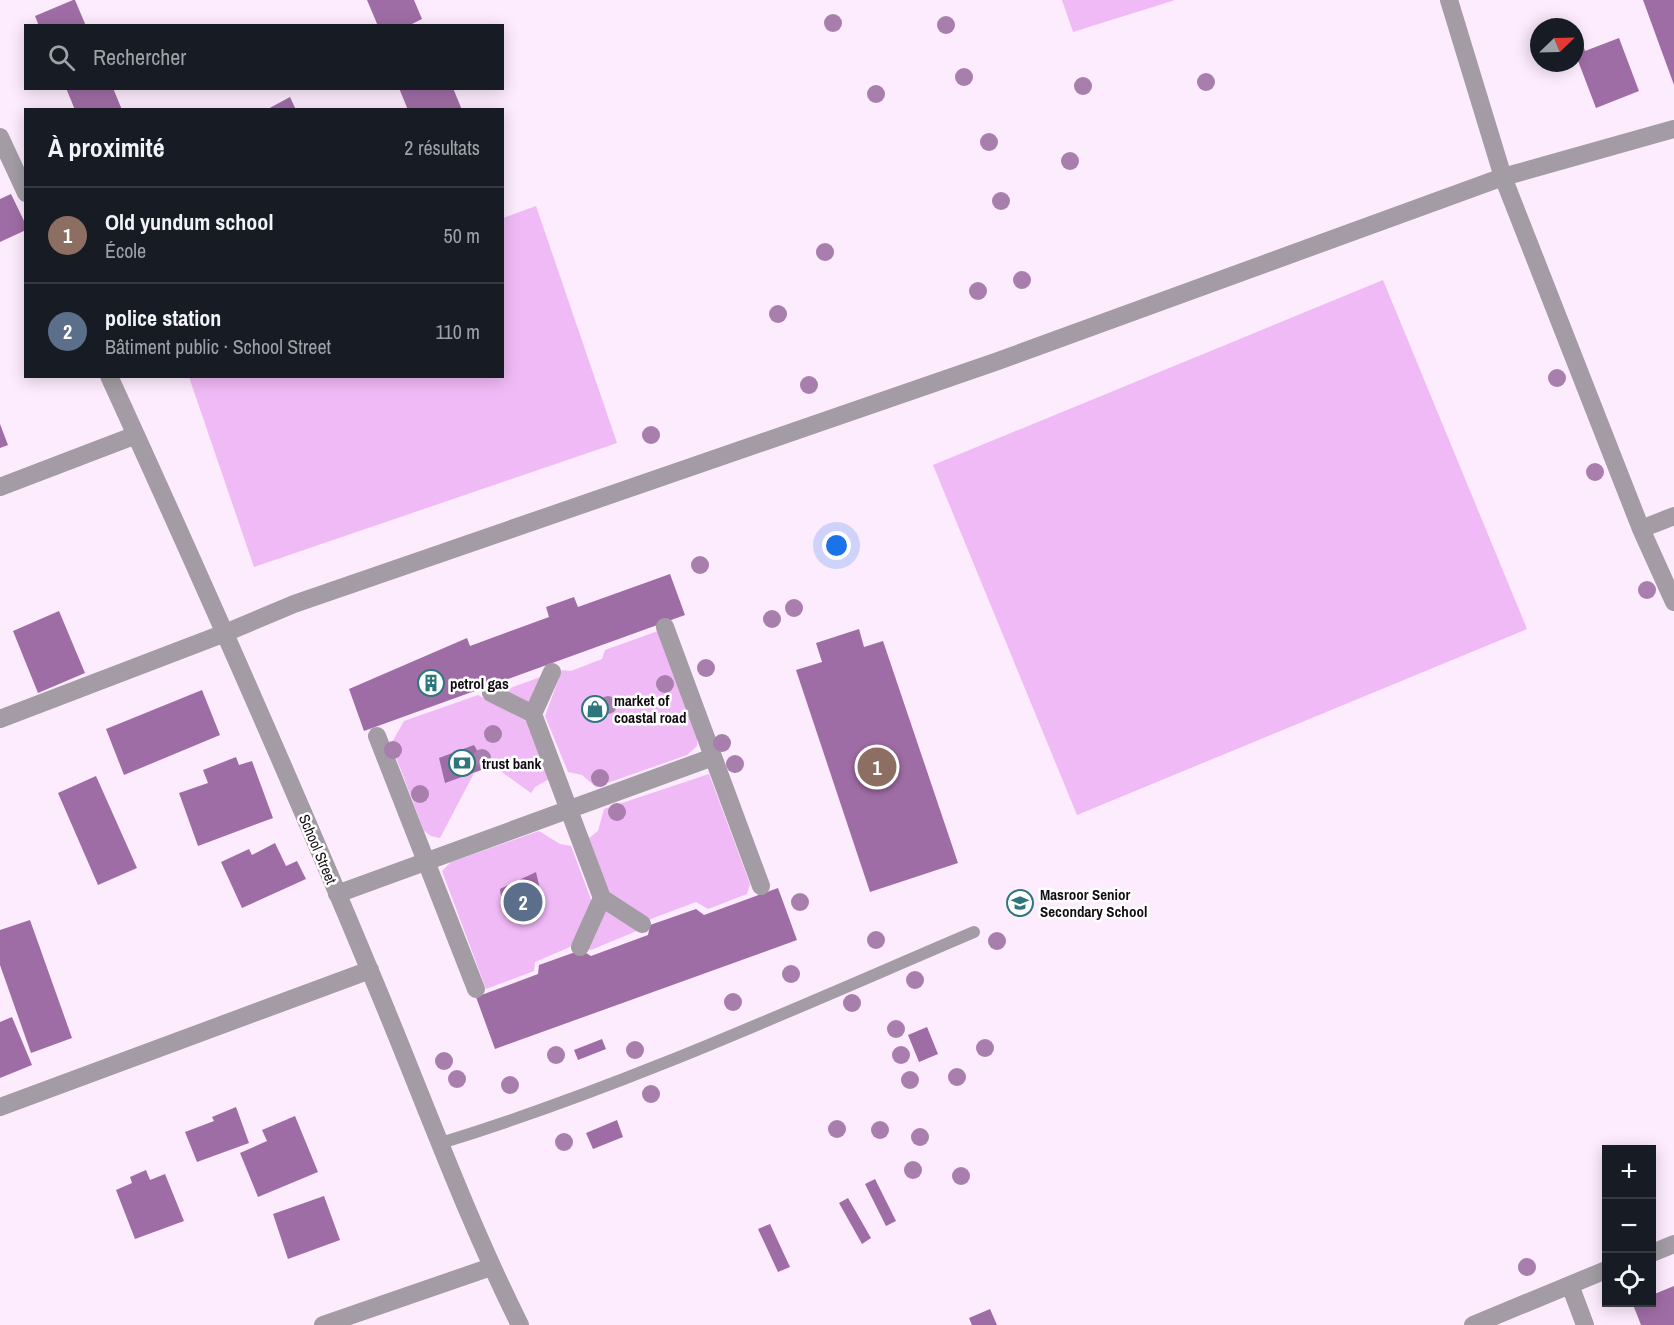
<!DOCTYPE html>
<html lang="fr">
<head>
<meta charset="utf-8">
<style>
  :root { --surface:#171b24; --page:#242831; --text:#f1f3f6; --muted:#9ea1a6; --line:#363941; --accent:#d93025 }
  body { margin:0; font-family:"Archivo Narrow",sans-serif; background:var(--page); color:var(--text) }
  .controls { position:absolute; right:18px; bottom:18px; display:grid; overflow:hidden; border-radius:0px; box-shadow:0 3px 15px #0003 }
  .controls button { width:54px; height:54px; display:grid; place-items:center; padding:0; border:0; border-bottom:2px solid var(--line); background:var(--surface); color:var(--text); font:30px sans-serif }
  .compass { position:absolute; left:1530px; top:18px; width:54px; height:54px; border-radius:50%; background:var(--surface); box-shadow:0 3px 15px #0003; rotate:67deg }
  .you { position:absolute; left:837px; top:546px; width:21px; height:21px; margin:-15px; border:4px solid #fff; border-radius:50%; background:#1a73e8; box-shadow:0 0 0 9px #1a73e833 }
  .badge { display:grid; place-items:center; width:39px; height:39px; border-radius:50%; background:var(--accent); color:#fff; font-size:20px; font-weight:700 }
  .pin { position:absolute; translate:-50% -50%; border:3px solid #fff; box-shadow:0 2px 6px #0006 }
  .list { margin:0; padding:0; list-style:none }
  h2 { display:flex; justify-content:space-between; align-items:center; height:78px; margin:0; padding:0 24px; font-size:26px }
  h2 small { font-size:20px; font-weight:400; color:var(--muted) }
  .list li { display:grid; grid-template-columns:39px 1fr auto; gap:18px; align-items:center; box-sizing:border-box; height:96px; padding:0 24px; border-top:2px solid var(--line) }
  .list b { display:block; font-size:22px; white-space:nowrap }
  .list p { margin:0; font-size:20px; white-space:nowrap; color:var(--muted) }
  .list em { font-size:20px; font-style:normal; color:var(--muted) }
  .icon { flex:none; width:33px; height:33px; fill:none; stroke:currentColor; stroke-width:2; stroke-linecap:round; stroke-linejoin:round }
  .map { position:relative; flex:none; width:1674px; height:1325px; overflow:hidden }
  .search { position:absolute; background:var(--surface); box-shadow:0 3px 15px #0003; left:24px; top:24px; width:480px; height:66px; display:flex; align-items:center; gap:15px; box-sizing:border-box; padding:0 21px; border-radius:0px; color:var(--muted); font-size:22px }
  .panel { position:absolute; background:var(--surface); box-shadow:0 3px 15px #0003; left:24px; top:108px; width:480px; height:270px; border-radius:0px }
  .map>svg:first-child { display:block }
  .green { fill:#f0baf6 }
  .building { fill:#9f6da5 }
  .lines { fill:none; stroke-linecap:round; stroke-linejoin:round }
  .lane { stroke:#a39ca4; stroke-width:12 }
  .street { stroke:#a39ca4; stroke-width:18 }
  .tree { fill:#a87ead }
  .labels { text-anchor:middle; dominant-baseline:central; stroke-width:5; stroke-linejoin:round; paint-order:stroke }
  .poi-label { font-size:15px; font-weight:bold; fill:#130d13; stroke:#fff; text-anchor:start }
  .street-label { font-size:15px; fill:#130d13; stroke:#fff }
</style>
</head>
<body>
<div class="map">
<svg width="1674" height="1325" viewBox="0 0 1674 1325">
  <rect width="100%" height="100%" fill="#fdebfe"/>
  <path class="green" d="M 1062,0 L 1175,0 L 1073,32 Z
    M 536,206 L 617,443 L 254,567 L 189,377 L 502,376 L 503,218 Z
    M 1383,280 L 1527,629 L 1077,815 L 933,465 Z
    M 658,631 L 697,736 L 697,746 L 687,755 L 596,787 L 582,775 L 568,772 L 545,716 L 562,670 L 571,671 L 602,659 L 605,650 Z
    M 546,675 L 533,707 L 502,691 Z
    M 478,695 L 526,721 L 549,779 L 535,787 L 531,793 L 482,758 L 440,838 L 431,836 L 424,831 L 391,744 L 404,721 Z
    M 709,774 L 750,884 L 747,894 L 708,909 L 696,902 L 648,920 L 610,896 L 589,838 L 598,831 L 604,809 Z
    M 539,831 L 560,844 L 571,846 L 593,905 L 570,947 L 535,962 L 534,971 L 486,989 L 442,871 L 451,862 Z
    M 606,909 L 639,930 L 591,950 L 583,947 Z"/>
  <path class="building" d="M 73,0 L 75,0 L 86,26 L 39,26 L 35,16 Z
    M 367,0 L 414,0 L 422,19 L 408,26 L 378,26 Z
    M 1643,0 L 1674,0 L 1674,85 Z
    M 1619,38 L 1639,91 L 1596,108 L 1575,53 L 1575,48 L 1583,45 L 1585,51 Z
    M 66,88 L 113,88 L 122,110 L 75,110 Z
    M 399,88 L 453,88 L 462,110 L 408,110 Z
    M 290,97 L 296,110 L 266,110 Z
    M 11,194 L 26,225 L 26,230 L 0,242 L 0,199 Z
    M 0,424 L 8,445 L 0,448 Z
    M 670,574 L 685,615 L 364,731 L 349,689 L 467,638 L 470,646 L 549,617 L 546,607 L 574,597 L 578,607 Z
    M 59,611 L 85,673 L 38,693 L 13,631 Z
    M 859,629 L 864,647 L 883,641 L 958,863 L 870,892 L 796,670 L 822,662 L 816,643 Z
    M 202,690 L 220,735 L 124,775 L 106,729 Z
    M 474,745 L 487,768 L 445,783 L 439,758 Z
    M 236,757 L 239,765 L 252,761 L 273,818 L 198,846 L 179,793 L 208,783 L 203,770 Z
    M 96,776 L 137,868 L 98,885 L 58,793 Z
    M 275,843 L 286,866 L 297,861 L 306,879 L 242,908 L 221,862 L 249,849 L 252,855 Z
    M 536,872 L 544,907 L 503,909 L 500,889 Z
    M 778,888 L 797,940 L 495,1049 L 476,997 L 538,974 L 539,965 L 581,950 L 591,956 L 648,935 L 650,925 L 696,909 L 704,915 Z
    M 30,920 L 72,1038 L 31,1053 L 0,965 L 0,930 Z
    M 12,1017 L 32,1065 L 0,1078 L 0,1022 Z
    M 927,1027 L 938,1054 L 919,1062 L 908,1035 Z
    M 602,1039 L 606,1049 L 578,1060 L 574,1050 Z
    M 236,1107 L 249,1143 L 197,1162 L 185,1132 L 214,1121 L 212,1117 Z
    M 295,1116 L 318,1172 L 258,1197 L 240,1153 L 267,1141 L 262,1130 Z
    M 617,1120 L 623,1137 L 593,1149 L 586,1133 Z
    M 146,1170 L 150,1180 L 165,1174 L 184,1221 L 135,1239 L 116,1190 L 132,1183 L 130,1177 Z
    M 875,1179 L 896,1221 L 886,1226 L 865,1184 Z
    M 324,1196 L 340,1240 L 288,1259 L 273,1214 Z
    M 848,1198 L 871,1238 L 862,1244 L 839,1203 Z
    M 770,1224 L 790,1267 L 778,1272 L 758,1229 Z
    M 1674,1286 L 1674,1325 L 1641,1325 L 1632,1302 L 1652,1302 L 1652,1295 Z
    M 990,1309 L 997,1325 L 972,1325 L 969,1318 Z"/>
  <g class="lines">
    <path class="lane" d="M 441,1143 C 623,1087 798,1007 974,932"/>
    <path class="street" d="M 1449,0 L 1503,177 L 1641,529 L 1674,602
      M 0,137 L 26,193
      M 109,376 C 199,573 287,771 370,971 C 420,1089 463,1211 520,1325
      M 0,487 L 136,435
      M 1641,529 L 1674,516
      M 665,627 L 761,886
      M 552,672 L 533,714 L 602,898 L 642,924
      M 491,693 L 533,714
      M 0,719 L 225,633 L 294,604 L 998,361 L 1503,177 L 1674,129
      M 377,736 L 476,989
      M 337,894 L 713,757
      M 580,947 L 602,898
      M 0,1107 L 370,970
      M 1652,1253 L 1674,1244
      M 1570,1285 L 1585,1325
      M 323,1325 L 491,1267
      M 1473,1325 L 1606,1270"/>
  </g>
  <g class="tree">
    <circle cx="833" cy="23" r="9"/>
    <circle cx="946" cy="25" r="9"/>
    <circle cx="964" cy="77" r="9"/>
    <circle cx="1206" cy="82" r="9"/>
    <circle cx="1083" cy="86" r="9"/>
    <circle cx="876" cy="94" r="9"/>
    <circle cx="989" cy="142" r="9"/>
    <circle cx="1070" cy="161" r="9"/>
    <circle cx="1001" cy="201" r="9"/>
    <circle cx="825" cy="252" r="9"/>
    <circle cx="1022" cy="280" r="9"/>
    <circle cx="978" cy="291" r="9"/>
    <circle cx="778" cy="314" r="9"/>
    <circle cx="1557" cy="378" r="9"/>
    <circle cx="809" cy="385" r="9"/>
    <circle cx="651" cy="435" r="9"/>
    <circle cx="1595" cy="472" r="9"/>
    <circle cx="700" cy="565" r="9"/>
    <circle cx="1647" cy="590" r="9"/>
    <circle cx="794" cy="608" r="9"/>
    <circle cx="772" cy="619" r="9"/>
    <circle cx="706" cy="668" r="9"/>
    <circle cx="665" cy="684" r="9"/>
    <circle cx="608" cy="705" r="9"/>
    <circle cx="493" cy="734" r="9"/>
    <circle cx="722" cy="743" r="9"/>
    <circle cx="393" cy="750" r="9"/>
    <circle cx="482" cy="758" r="9"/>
    <circle cx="735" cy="764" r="9"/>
    <circle cx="600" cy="778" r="9"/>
    <circle cx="420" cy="794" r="9"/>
    <circle cx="617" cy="812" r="9"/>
    <circle cx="800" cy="902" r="9"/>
    <circle cx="876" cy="940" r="9"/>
    <circle cx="997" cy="941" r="9"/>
    <circle cx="791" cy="974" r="9"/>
    <circle cx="915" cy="980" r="9"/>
    <circle cx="733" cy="1002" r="9"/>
    <circle cx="852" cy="1003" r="9"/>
    <circle cx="896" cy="1029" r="9"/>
    <circle cx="985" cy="1048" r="9"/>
    <circle cx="635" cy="1050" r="9"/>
    <circle cx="556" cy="1055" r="9"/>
    <circle cx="901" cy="1055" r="9"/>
    <circle cx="444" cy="1061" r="9"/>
    <circle cx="957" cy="1077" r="9"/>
    <circle cx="457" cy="1079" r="9"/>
    <circle cx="910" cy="1080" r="9"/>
    <circle cx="510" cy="1085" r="9"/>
    <circle cx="651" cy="1094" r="9"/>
    <circle cx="837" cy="1129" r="9"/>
    <circle cx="880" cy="1130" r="9"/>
    <circle cx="920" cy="1137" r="9"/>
    <circle cx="564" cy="1142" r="9"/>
    <circle cx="913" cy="1170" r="9"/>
    <circle cx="961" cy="1176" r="9"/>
    <circle cx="1527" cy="1267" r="9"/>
  </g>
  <defs>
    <symbol id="building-ring" viewBox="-11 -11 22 22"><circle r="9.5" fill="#fff" stroke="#2d767c" stroke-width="1.5"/><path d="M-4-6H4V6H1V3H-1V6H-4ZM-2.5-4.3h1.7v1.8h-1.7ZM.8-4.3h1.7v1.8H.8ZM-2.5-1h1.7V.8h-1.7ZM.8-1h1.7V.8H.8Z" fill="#2d767c"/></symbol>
    <symbol id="shop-ring" viewBox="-11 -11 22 22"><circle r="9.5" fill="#fff" stroke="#2d767c" stroke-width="1.5"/><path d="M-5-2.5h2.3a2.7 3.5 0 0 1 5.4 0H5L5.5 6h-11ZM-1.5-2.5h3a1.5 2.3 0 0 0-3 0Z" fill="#2d767c"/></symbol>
    <symbol id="bank-ring" viewBox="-11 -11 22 22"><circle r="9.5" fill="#fff" stroke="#2d767c" stroke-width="1.5"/><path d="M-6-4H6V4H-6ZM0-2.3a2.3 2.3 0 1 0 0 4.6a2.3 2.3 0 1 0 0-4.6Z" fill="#2d767c"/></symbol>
    <symbol id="school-ring" viewBox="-11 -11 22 22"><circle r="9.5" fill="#fff" stroke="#2d767c" stroke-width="1.5"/><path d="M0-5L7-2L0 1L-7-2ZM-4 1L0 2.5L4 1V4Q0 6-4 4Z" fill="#2d767c"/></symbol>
  </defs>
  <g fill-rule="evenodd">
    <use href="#building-ring" x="416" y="668" width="30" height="30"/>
    <use href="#shop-ring" x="580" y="694" width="30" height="30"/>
    <use href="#bank-ring" x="447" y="748" width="30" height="30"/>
    <use href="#school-ring" x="1005" y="888" width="30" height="30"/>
  </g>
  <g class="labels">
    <g class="poi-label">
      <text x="450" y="683">petrol gas</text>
      <text x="614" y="700">market of<tspan x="614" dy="17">coastal road</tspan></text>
      <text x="482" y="763">trust bank</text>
      <text x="1040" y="894">Masroor Senior<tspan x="1040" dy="17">Secondary School</tspan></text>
    </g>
    <g class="street-label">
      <text transform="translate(318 849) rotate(67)">School Street</text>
    </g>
  </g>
</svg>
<div class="controls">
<button>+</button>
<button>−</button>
<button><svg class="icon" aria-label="locate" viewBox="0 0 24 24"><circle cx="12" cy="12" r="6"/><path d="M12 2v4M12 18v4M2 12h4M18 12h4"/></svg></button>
</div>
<svg class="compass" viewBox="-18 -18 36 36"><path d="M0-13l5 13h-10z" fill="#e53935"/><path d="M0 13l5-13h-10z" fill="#9ea1a6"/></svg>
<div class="you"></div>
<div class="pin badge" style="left:877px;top:767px;background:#8d6e63">1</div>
<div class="pin badge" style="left:523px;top:902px;background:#5c6f8a">2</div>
<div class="search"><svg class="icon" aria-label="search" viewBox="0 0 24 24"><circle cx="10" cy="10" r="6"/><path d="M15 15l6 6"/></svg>Rechercher</div>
<section class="panel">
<h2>À proximité<small>2 résultats</small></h2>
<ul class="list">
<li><span class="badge" style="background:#8d6e63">1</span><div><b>Old yundum school</b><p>École</p></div><em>50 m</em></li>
<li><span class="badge" style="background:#5c6f8a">2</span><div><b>police station</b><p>Bâtiment public · School Street</p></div><em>110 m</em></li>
</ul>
</section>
</div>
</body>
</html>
